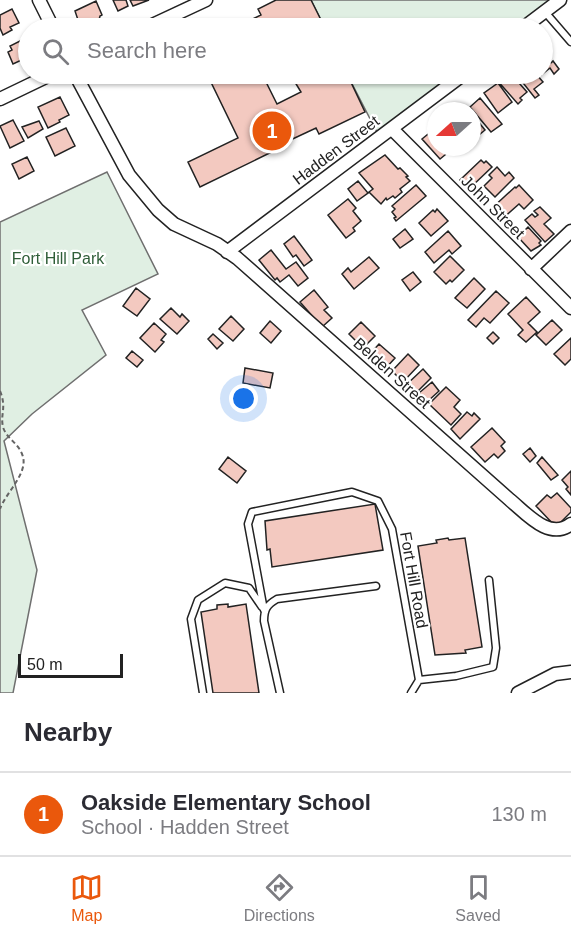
<!DOCTYPE html>
<html lang="en">
<head>
<meta charset="utf-8">
<style>
  :root { --surface:#fff; --page:#f7f7f7; --text:#2b2b33; --muted:#7c7c81; --line:#e1e1e2; --accent:#ea580c }
  body { margin:0; font-family:Helvetica,sans-serif; background:var(--page); color:var(--text) }
  .compass { position:absolute; left:427px; top:102px; width:54px; height:54px; border-radius:50%; background:var(--surface); box-shadow:0 2px 4px #0004; rotate:249deg }
  .scale { position:absolute; left:18px; bottom:15px; width:105px; box-sizing:border-box; padding-left:6px; border:3px solid #222; border-top:0; font-size:16px; line-height:21px; white-space:nowrap; color:#222; -webkit-text-stroke:4px #fff; paint-order:stroke }
  .you { position:absolute; left:244px; top:399px; width:21px; height:21px; margin:-15px; border:4px solid #fff; border-radius:50%; background:#1a73e8; box-shadow:0 0 0 9px #1a73e833 }
  .badge { display:grid; place-items:center; width:39px; height:39px; border-radius:50%; background:var(--accent); color:#fff; font-size:20px; font-weight:700 }
  .pin { position:absolute; translate:-50% -50%; border:3px solid #fff; box-shadow:0 2px 6px #0006 }
  .list { margin:0; padding:0; list-style:none }
  h2 { display:flex; justify-content:space-between; align-items:center; height:78px; margin:0; padding:0 24px; font-size:26px }
  h2 small { font-size:20px; font-weight:400; color:var(--muted) }
  .list li { display:grid; grid-template-columns:39px 1fr auto; gap:18px; align-items:center; box-sizing:border-box; height:84px; padding:0 24px; border-top:2px solid var(--line) }
  .list b { display:block; font-size:22px; white-space:nowrap }
  .list p { margin:0; font-size:20px; white-space:nowrap; color:var(--muted) }
  .list em { font-size:20px; font-style:normal; color:var(--muted) }
  .icon { flex:none; width:33px; height:33px; fill:none; stroke:currentColor; stroke-width:2; stroke-linecap:round; stroke-linejoin:round }
  .map { position:relative; flex:none; width:571px; height:693px; overflow:hidden }
  .search { position:absolute; background:var(--surface); box-shadow:0 2px 4px #0004; left:18px; right:18px; top:18px; height:66px; display:flex; align-items:center; gap:15px; box-sizing:border-box; padding:0 21px; border-radius:33px; color:var(--muted); font-size:22px }
  .sheet { height:162px; background:var(--surface) }
  nav { display:flex; justify-content:space-around; align-items:center; box-sizing:border-box; height:84px; border-top:2px solid var(--line); background:var(--surface); font-size:16px; color:var(--muted) }
  nav a { display:grid; justify-items:center; gap:3px }
  nav .on { color:var(--accent) }
  .map>svg:first-child { display:block }
  .green { fill:#e0efe3; stroke:#6f6f6f; stroke-width:1.5 }
  .building { fill:#f3c9c0; stroke:#222; stroke-width:1.5 }
  .lines { fill:none; stroke-linecap:round; stroke-linejoin:round }
  .lane-casing { stroke:#222; stroke-width:9 }
  .street-casing { stroke:#222; stroke-width:15 }
  .path { stroke:#646464; stroke-width:2; stroke-dasharray:4.5 3; stroke-linecap:butt }
  .lane { stroke:#fff; stroke-width:6 }
  .street { stroke:#fff; stroke-width:12 }
  .labels { text-anchor:middle; dominant-baseline:central; stroke-width:4.5; stroke-linejoin:round; paint-order:stroke }
  .street-label { font-size:16px; fill:#222; stroke:#fff }
  .park-label { font-size:16px; fill:#2f5e38; stroke:#fff }
</style>
</head>
<body>
<div class="map">
<svg width="571" height="693" viewBox="0 0 571 693">
  <rect width="100%" height="100%" fill="#fff"/>
  <path class="green" d="M 311,0 L 560,0 L 522,28 L 325,28 Z
    M 347,74 L 464,74 L 380,138 Z
    M 107,172 L 158,274 L 82,310 L 106,355 L 32,414 L 4,441 L 37,570 L 13,693 L 0,693 L 0,222 Z"/>
  <path class="building" d="M 113,0 L 126,0 L 128,6 L 118,11 Z
    M 130,0 L 149,0 L 133,6 Z
    M 276,0 L 311,0 L 325,28 L 234,28 L 261,15 L 258,9 Z
    M 96,1 L 102,15 L 100,16 L 99,20 L 95,22 L 92,20 L 80,26 L 75,11 Z
    M 12,9 L 19,23 L 10,27 L 12,30 L 3,35 L 0,28 L 0,15 Z
    M 28,37 L 28,57 L 13,64 L 8,52 L 12,50 L 10,46 Z
    M 542,52 L 551,63 L 553,61 L 559,69 L 554,74 L 550,68 L 541,75 L 540,74 L 542,74 Z
    M 207,74 L 262,74 L 277,104 L 301,92 L 290,74 L 347,74 L 365,112 L 319,134 L 316,128 L 284,143 L 282,140 L 275,143 L 278,149 L 200,187 L 188,162 L 238,138 Z
    M 502,74 L 511,74 L 527,92 L 520,98 L 522,100 L 518,104 L 496,79 Z
    M 516,74 L 536,74 L 543,82 L 534,89 L 539,95 L 535,98 Z
    M 498,83 L 512,102 L 498,113 L 484,93 Z
    M 60,97 L 69,115 L 59,120 L 60,122 L 48,128 L 38,107 Z
    M 480,98 L 502,124 L 491,132 L 470,107 Z
    M 472,117 L 475,120 L 476,119 L 485,130 L 473,140 Z
    M 13,120 L 24,141 L 10,148 L 0,126 Z
    M 39,121 L 43,129 L 28,138 L 22,127 Z
    M 66,128 L 75,146 L 55,156 L 46,137 Z
    M 433,130 L 436,133 L 436,147 L 448,147 L 451,150 L 440,159 L 422,139 Z
    M 385,155 L 398,169 L 400,168 L 408,176 L 406,177 L 410,181 L 400,189 L 402,192 L 395,198 L 393,196 L 387,200 L 386,198 L 381,204 L 369,192 L 373,189 L 359,173 Z
    M 27,157 L 34,171 L 19,179 L 12,164 Z
    M 481,160 L 484,163 L 486,161 L 492,167 L 469,189 L 460,180 Z
    M 497,167 L 505,176 L 509,172 L 514,178 L 495,197 L 484,186 L 492,178 L 489,175 Z
    M 358,181 L 368,193 L 357,201 L 348,189 Z
    M 416,185 L 426,196 L 396,221 L 394,218 L 396,217 L 392,212 L 395,209 L 392,206 Z
    M 519,185 L 533,200 L 524,209 L 519,204 L 501,220 L 491,209 L 515,187 L 516,188 Z
    M 348,199 L 356,208 L 353,211 L 361,221 L 353,228 L 355,231 L 346,238 L 328,215 Z
    M 540,207 L 551,218 L 544,224 L 554,234 L 545,242 L 525,220 L 532,214 L 535,217 L 538,215 L 534,211 Z
    M 437,209 L 448,221 L 431,236 L 419,223 L 433,210 L 435,212 Z
    M 528,227 L 541,241 L 539,243 L 541,245 L 531,251 L 518,237 Z
    M 405,229 L 413,239 L 400,248 L 393,239 Z
    M 448,231 L 461,246 L 452,254 L 449,250 L 434,263 L 425,252 Z
    M 294,236 L 312,260 L 304,266 L 296,255 L 293,257 L 284,244 Z
    M 271,250 L 286,269 L 296,262 L 308,278 L 298,286 L 289,275 L 280,282 L 277,278 L 275,280 L 259,260 Z
    M 450,256 L 464,270 L 452,282 L 450,280 L 446,284 L 434,272 Z
    M 369,257 L 379,268 L 354,289 L 342,274 L 348,268 L 351,272 Z
    M 413,272 L 421,282 L 410,291 L 402,280 Z
    M 474,278 L 485,289 L 467,308 L 455,298 Z
    M 136,288 L 150,299 L 137,316 L 123,306 Z
    M 314,290 L 328,307 L 324,310 L 332,318 L 322,327 L 300,302 Z
    M 496,291 L 509,303 L 490,323 L 484,318 L 476,327 L 468,320 Z
    M 526,297 L 540,312 L 528,323 L 537,332 L 526,342 L 518,335 L 523,330 L 508,314 Z
    M 171,308 L 180,317 L 182,314 L 189,321 L 177,334 L 160,319 Z
    M 231,316 L 244,329 L 233,341 L 219,329 Z
    M 552,320 L 562,330 L 546,345 L 536,335 Z
    M 270,321 L 281,331 L 271,343 L 260,333 Z
    M 361,322 L 375,336 L 363,348 L 349,334 Z
    M 154,323 L 166,334 L 161,340 L 164,342 L 155,352 L 140,338 Z
    M 493,332 L 499,338 L 493,344 L 487,338 Z
    M 213,334 L 223,343 L 217,349 L 208,339 Z
    M 571,338 L 571,359 L 565,365 L 554,354 Z
    M 379,344 L 395,358 L 385,369 L 369,355 Z
    M 132,351 L 143,360 L 137,367 L 126,358 Z
    M 408,354 L 419,365 L 403,382 L 392,371 Z
    M 245,368 L 273,373 L 270,388 L 243,383 Z
    M 423,369 L 431,378 L 414,395 L 405,386 Z
    M 432,382 L 439,391 L 427,402 L 419,393 Z
    M 446,387 L 460,400 L 454,407 L 461,414 L 451,425 L 429,404 Z
    M 467,412 L 472,416 L 474,413 L 480,419 L 460,439 L 451,429 Z
    M 492,428 L 505,442 L 501,446 L 505,451 L 498,458 L 494,454 L 485,462 L 471,447 Z
    M 530,448 L 536,456 L 530,462 L 523,454 Z
    M 228,457 L 246,471 L 237,483 L 219,469 Z
    M 542,457 L 558,475 L 551,480 L 537,463 Z
    M 571,471 L 571,495 L 566,489 L 568,487 L 562,480 Z
    M 557,493 L 571,508 L 571,512 L 556,527 L 536,506 L 547,495 L 551,498 Z
    M 375,504 L 383,550 L 272,567 L 270,549 L 267,550 L 265,521 Z
    M 448,538 L 449,540 L 465,538 L 482,647 L 465,650 L 466,653 L 435,655 L 418,546 L 437,543 L 436,540 Z
    M 228,604 L 228,607 L 246,604 L 259,693 L 213,693 L 201,612 L 217,609 L 217,605 Z"/>
  <g class="lines">
    <defs>
      <path id="lane" d="M 545,12 L 571,42
        M 264,610 L 248,524 L 252,512 L 352,492 L 378,501 L 392,529 L 419,680 L 456,676 L 493,667 L 496,648 L 489,580
        M 203,693 L 191,619 L 198,600 L 225,583 L 249,588 L 262,607
        M 280,693 L 264,621 C 264,609 267,605 277,599 L 376,586
        M 411,693 L 419,680"/>
      <path id="street" d="M 39,0 L 53,28
        M 146,28 L 206,0
        M 523,28 L 560,0
        M 75,74 L 129,175 L 158,210 L 174,224 L 217,244 L 237,258 L 510,500 C 526,513 549,541 571,524
        M 0,99 L 52,74
        M 392,129 L 571,308
        M 227,252 L 464,74
        M 531,269 L 571,231
        M 518,693 L 555,674 L 571,672"/>
    </defs>
    <use href="#lane" class="lane-casing"/>
    <use href="#street" class="street-casing"/>
    <path class="path" d="M 0,391 C 7,408 0,414 3,427 C 6,438 18,443 22,454 C 30,472 6,492 0,509"/>
    <use href="#lane" class="lane"/>
    <use href="#street" class="street"/>
  </g>
  <g class="labels">
    <g class="street-label">
      <text transform="translate(336 150) rotate(-37)">Hadden Street</text>
      <text transform="translate(493 207) rotate(45)">John Street</text>
      <text transform="translate(392 373) rotate(42)">Belden Street</text>
      <text transform="translate(414 580) rotate(80)">Fort Hill Road</text>
    </g>
    <g class="park-label">
      <text x="58" y="258">Fort Hill Park</text>
    </g>
  </g>
</svg>
<svg class="compass" viewBox="-18 -18 36 36"><path d="M0-13l5 13h-10z" fill="#e53935"/><path d="M0 13l5-13h-10z" fill="#7c7c81"/></svg>
<div class="scale">50 m</div>
<div class="you"></div>
<div class="pin badge" style="left:272px;top:131px">1</div>
<div class="search"><svg class="icon" aria-label="search" viewBox="0 0 24 24"><circle cx="10" cy="10" r="6"/><path d="M15 15l6 6"/></svg>Search here</div>
</div>
<section class="sheet">
<h2>Nearby<small></small></h2>
<ul class="list">
<li><span class="badge">1</span><div><b>Oakside Elementary School</b><p>School · Hadden Street</p></div><em>130 m</em></li>
</ul>
</section>
<nav>
<a class="on"><svg class="icon" aria-label="map" viewBox="0 0 24 24"><path d="M3 6l6-2 6 2 6-2v14l-6 2-6-2-6 2zM9 4v14M15 6v14"/></svg>Map</a>
<a><svg class="icon" aria-label="directions" viewBox="0 0 24 24"><path d="M12 3l9 9-9 9-9-9zM9 14v-3h6M13 9l2 2-2 2"/></svg>Directions</a>
<a><svg class="icon" aria-label="saved" viewBox="0 0 24 24"><path d="M7 4h10v16l-5-4-5 4z"/></svg>Saved</a>
</nav>
</body>
</html>
